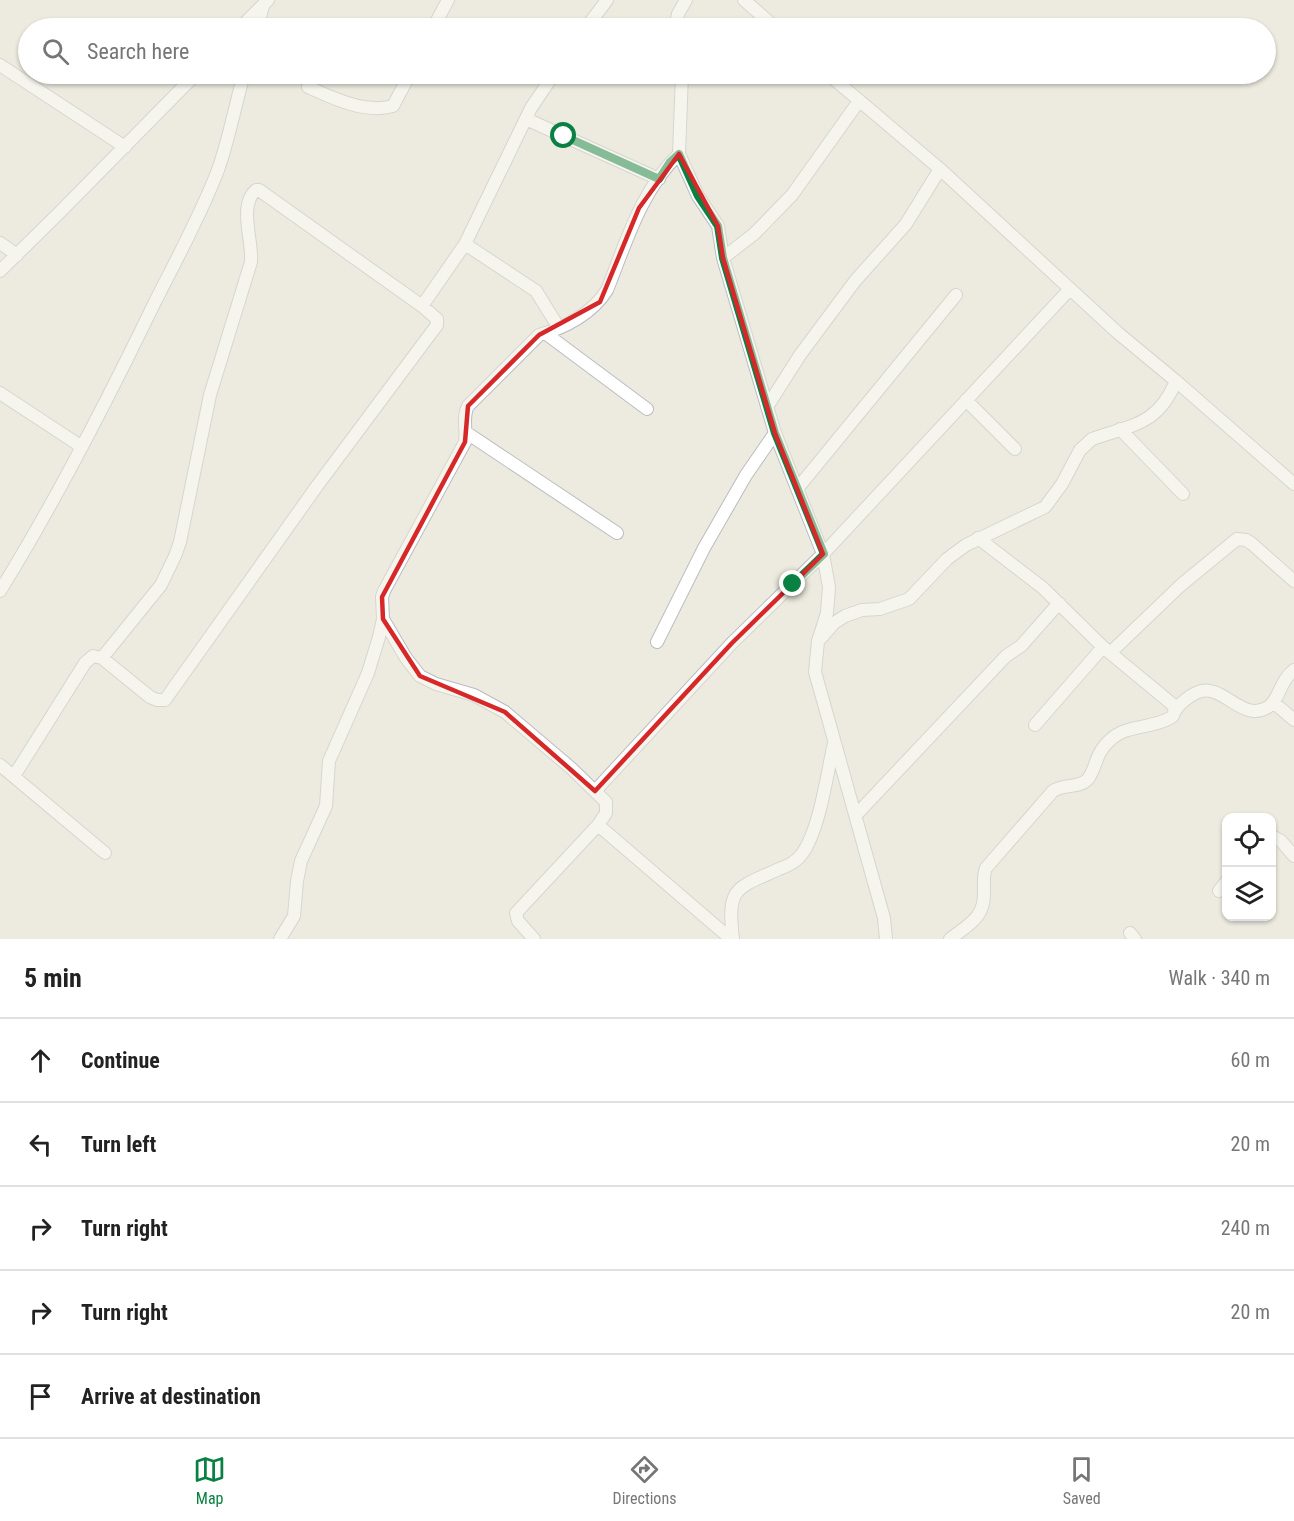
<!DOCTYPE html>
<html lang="en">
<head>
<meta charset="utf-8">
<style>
  :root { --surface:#fff; --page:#f6f6f6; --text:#222; --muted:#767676; --line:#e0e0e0; --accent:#0b8043 }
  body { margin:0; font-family:"Roboto Condensed",sans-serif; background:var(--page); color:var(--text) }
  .controls { position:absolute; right:18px; bottom:18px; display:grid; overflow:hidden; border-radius:12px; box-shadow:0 2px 4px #0004 }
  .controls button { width:54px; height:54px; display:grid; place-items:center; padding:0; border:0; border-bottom:2px solid var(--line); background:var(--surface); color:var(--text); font:30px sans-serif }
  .stop { position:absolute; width:18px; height:18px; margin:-14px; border:4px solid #0b8043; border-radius:50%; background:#fff }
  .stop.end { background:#0b8043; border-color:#fff; box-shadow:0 2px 6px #0008 }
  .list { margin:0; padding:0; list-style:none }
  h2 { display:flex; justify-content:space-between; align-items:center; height:78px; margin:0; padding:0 24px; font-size:26px }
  h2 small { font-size:20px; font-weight:400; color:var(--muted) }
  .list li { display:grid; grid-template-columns:39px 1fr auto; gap:18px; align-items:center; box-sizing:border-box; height:84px; padding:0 24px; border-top:2px solid var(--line) }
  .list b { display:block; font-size:22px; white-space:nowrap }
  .list em { font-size:20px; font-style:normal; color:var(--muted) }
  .icon { flex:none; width:33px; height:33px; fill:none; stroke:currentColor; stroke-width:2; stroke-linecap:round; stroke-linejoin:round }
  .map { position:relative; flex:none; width:1294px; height:939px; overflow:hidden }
  .search { position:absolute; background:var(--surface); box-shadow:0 2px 4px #0004; left:18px; right:18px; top:18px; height:66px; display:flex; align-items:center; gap:15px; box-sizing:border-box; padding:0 21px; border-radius:33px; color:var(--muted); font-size:22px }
  .sheet { height:498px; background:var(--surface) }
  nav { display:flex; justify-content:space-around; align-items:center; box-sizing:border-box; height:84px; border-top:2px solid var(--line); background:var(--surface); font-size:16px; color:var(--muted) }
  nav a { display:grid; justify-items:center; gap:3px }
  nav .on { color:var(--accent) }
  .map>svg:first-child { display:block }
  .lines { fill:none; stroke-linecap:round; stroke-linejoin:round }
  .minor-casing { stroke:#babcc2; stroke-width:14 }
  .minor { stroke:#fff; stroke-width:12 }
  .route { stroke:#0b8043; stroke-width:8 }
  .marked { fill:none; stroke:#d62828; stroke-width:4.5; stroke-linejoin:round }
</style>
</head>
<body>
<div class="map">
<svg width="1294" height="939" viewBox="0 0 1294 939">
  <rect width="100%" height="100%" fill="#edebdf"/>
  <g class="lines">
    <defs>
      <path id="minor" d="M 744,0 L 776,28
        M 240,28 L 268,0
        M 257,28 L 263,6
        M 433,28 L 448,0
        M 586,28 L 607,0
        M 675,28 L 678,14 L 686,0
        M 0,65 L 125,147
        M 682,74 L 679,154 L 698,196 L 718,226 L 723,258 L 775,433 L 823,554 L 829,587 L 827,613 L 818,641 L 815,672 L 884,918 L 886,939
        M 828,74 L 940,169 L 1118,333 L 1176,381 L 1294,484
        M 308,87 C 333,98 365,114 393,106 L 410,74
        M 526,119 L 659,179
        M 0,243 L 17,255
        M 465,244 L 536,291 L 559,328
        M 723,258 L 754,234 L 792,195 L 859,101
        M 0,271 L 60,212 L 196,74
        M 422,306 L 465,244 L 531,108 L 554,74
        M 545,333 L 647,409
        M 0,393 L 82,447
        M 966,400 L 1015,449
        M 767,407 L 800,355 L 855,281 L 906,224 L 940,169
        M 1120,429 L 1183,494
        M 467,433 L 617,533
        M 797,489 L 956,295
        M 978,538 L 1043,588 L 1103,647 L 1172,704 L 1175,710
        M 0,591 C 57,499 106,403 153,306 C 175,262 200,217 218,170 C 229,139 235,106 244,74
        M 383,619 L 406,658 L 420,676 L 436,684 L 474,695 L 505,712 L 571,768 L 606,802 L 606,813 L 598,825 L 516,913 L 518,921 L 534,939
        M 821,638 L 834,623 L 845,616 L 862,610 L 880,609 L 909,599 L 947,559 L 966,545 L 1045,507 L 1062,484 L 1080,450 L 1092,439 C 1132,425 1158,425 1176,381
        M 657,642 L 704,548 L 746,475 L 775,433
        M 1110,653 L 1181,585 L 1237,539 L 1246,540 L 1251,543 L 1294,581
        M 1273,702 L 1294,720
        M 1035,725 L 1103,647
        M 0,765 L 105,853
        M 14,776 L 85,663 L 93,656 L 102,658 L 150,697 L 157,700 L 165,700 L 317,486 L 437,325 L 437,319 L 422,306 L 259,190 L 256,190 C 238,205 253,241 251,262 L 210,395 L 180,542 L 175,556 L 161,585 L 102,658
        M 595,791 L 732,643 L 823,554 L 1069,290
        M 856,815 L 1006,656 L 1021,646 L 1059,603
        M 598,825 L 731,939
        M 1272,836 L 1281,841 L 1294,856
        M 1219,891 L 1226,882
        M 1130,933 L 1135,939
        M 280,939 L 294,916 L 297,881 L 301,861 L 326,806 L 329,761 L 368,673 L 379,637 L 383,619 L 382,597 L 384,591 L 465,442 C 467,429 462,417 468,406 L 539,335 C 565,328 593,313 607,290 C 626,243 641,190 679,154
        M 733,939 C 727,887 735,889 779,869 C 788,866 797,861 802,854 C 820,829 827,773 834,743
        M 950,939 C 969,924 985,918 984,891 C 984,883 983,875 986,868 L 1053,791 C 1063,784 1079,788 1087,780 C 1095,771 1095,760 1101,751 C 1103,747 1107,743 1110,740 C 1127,724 1151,729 1170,718 C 1175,715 1172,716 1175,711 C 1179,704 1189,696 1196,693 C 1222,680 1241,724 1268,707 C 1280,699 1280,680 1294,670"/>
    </defs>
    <use href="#minor" class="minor-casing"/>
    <use href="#minor" class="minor"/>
  </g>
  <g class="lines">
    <path class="route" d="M 564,136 L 659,179 L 670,162 L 679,154 L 698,196 L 718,226 L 723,258 L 775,433 L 824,554 L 793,584"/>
  </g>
  <path d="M0 0H1294V939H0ZM 679,154 L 718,226 L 723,258 L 775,433 L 823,554 L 732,643 L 595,791 L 505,712 L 420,676 L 383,619 L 382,597 L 465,442 L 468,406 L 539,335 L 600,302 L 639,208 Z" fill="#edebdf" fill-opacity=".55" fill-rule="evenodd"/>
  <path class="marked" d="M 679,154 L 718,226 L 723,258 L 775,433 L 823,554 L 732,643 L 595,791 L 505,712 L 420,676 L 383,619 L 382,597 L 465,442 L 468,406 L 539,335 L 600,302 L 639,208 Z"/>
</svg>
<div class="controls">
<button><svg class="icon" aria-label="locate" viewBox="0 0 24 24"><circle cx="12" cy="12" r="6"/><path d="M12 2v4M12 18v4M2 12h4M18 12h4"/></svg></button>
<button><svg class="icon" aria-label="layers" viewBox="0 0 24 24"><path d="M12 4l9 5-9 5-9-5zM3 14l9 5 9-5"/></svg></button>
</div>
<div class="stop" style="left:564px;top:136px"></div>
<div class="stop end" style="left:793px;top:584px"></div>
<div class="search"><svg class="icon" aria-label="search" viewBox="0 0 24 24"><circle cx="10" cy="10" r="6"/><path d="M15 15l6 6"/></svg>Search here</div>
</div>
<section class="sheet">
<h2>5 min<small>Walk · 340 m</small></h2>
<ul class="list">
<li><svg class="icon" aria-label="ahead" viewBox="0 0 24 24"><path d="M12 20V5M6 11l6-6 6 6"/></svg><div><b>Continue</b></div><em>60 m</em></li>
<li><svg class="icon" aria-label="left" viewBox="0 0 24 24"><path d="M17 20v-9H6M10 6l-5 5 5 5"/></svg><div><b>Turn left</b></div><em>20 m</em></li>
<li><svg class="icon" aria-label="right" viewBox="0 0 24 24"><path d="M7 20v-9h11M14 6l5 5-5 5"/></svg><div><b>Turn right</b></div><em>240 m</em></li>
<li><svg class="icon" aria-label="right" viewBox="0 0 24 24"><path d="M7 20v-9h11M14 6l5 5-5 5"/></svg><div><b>Turn right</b></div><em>20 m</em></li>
<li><svg class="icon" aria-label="arrive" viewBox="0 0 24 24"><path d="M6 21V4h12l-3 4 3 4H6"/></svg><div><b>Arrive at destination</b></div></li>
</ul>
</section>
<nav>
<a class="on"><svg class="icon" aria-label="map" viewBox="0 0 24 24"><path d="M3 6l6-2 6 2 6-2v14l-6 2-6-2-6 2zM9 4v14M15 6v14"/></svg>Map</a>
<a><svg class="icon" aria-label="directions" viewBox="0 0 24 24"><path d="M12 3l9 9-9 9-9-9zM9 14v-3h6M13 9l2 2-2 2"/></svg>Directions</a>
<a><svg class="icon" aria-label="saved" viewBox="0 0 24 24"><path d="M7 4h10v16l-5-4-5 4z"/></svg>Saved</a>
</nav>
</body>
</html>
